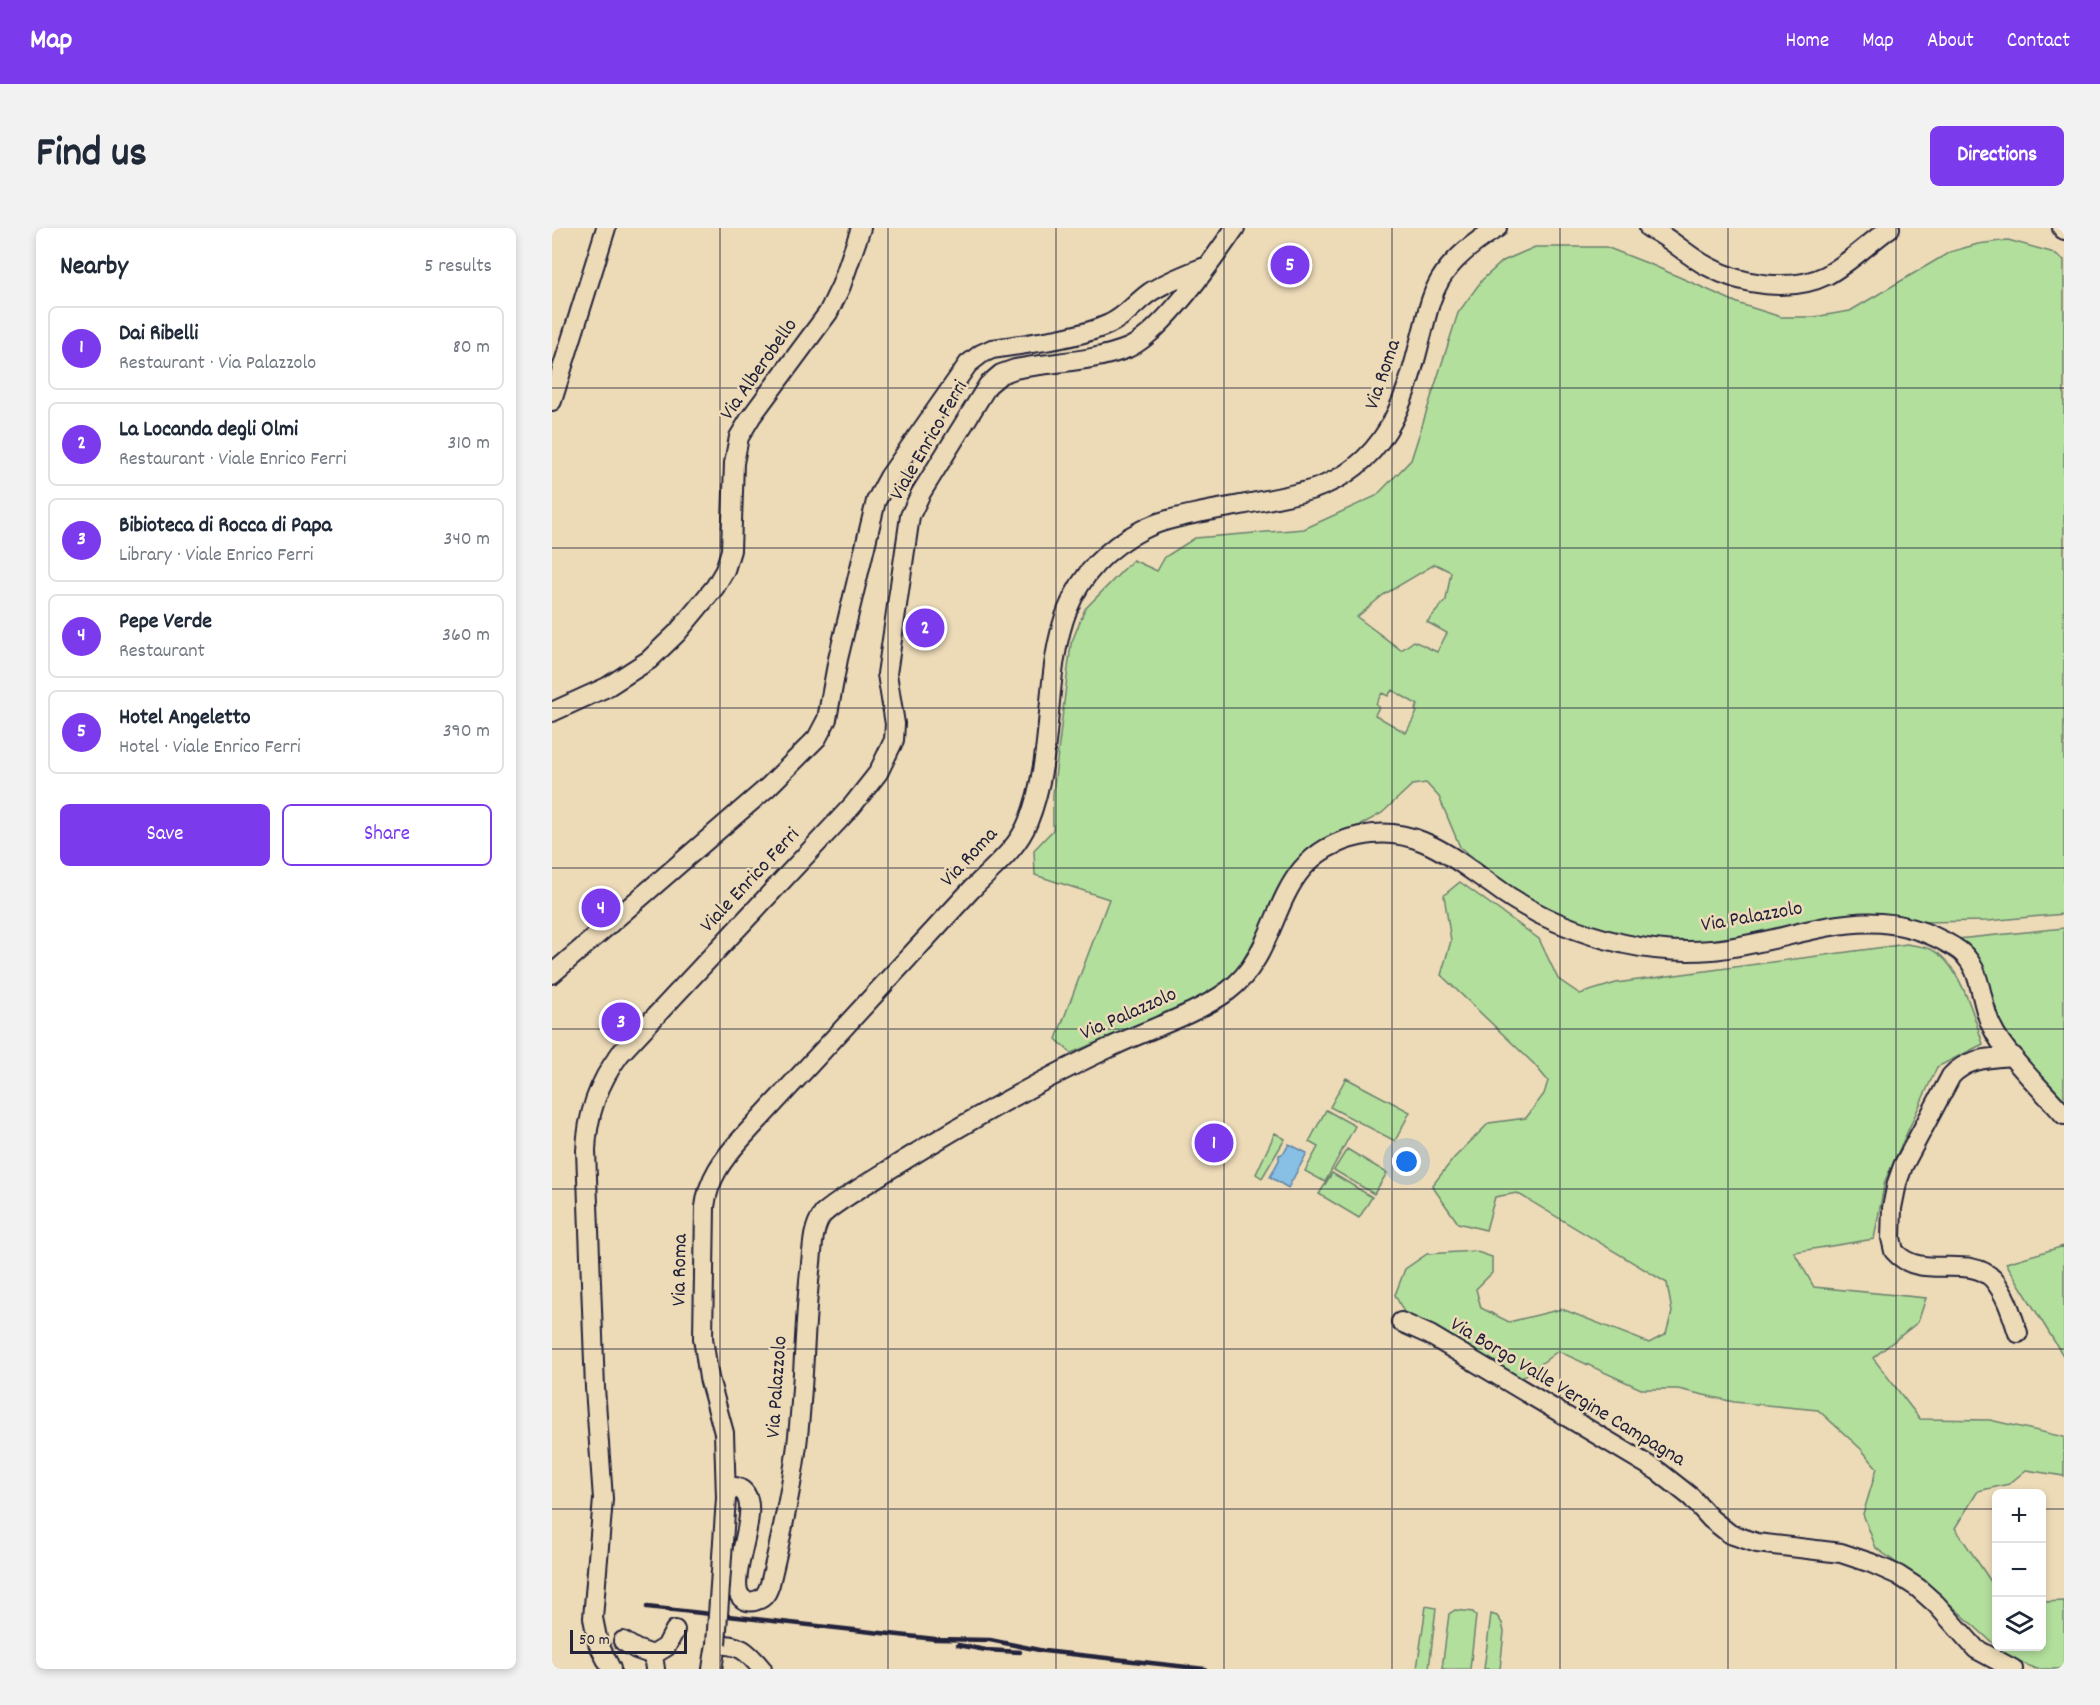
<!DOCTYPE html>
<html lang="en">
<head>
<meta charset="utf-8">
<style>
  :root { --surface:#fff; --page:#f2f2f3; --text:#1f2937; --muted:#747a83; --line:#e0e1e3; --accent:#7c3aed }
  body { margin:0; font-family:Dekko,sans-serif; background:var(--page); color:var(--text) }
  .controls { position:absolute; right:18px; bottom:18px; display:grid; overflow:hidden; border-radius:9px; box-shadow:0 3px 9px #0003 }
  .controls button { width:54px; height:54px; display:grid; place-items:center; padding:0; border:0; border-bottom:2px solid var(--line); background:var(--surface); color:var(--text); font:30px sans-serif }
  .scale { position:absolute; left:18px; bottom:15px; width:117px; box-sizing:border-box; padding-left:6px; border:3px solid #22223b; border-top:0; font-size:16px; line-height:21px; white-space:nowrap; color:#22223b; -webkit-text-stroke:4px #eddbb8; paint-order:stroke }
  .you { position:absolute; left:855px; top:934px; width:21px; height:21px; margin:-15px; border:4px solid #fff; border-radius:50%; background:#1a73e8; box-shadow:0 0 0 9px #1a73e833 }
  .badge { display:grid; place-items:center; width:39px; height:39px; border-radius:50%; background:var(--accent); color:#fff; font-size:20px; font-weight:700 }
  .pin { position:absolute; translate:-50% -50%; border:3px solid #fff; box-shadow:0 2px 6px #0006 }
  .list { margin:0; padding:0; list-style:none }
  h2 { display:flex; justify-content:space-between; align-items:center; height:78px; margin:0; padding:0 24px; font-size:26px }
  h2 small { font-size:20px; font-weight:400; color:var(--muted) }
  .list li { display:grid; grid-template-columns:39px 1fr auto; gap:18px; align-items:center; box-sizing:border-box; height:84px; margin:0 12px 12px; padding:0 12px; border:2px solid var(--line); border-radius:9px }
  .list b { display:block; font-size:22px; white-space:nowrap }
  .list p { margin:0; font-size:20px; white-space:nowrap; color:var(--muted) }
  .list em { font-size:20px; font-style:normal; color:var(--muted) }
  .actions { display:flex; gap:12px; padding:18px 24px }
  .actions a { flex:1; padding:14px 0; border:2px solid var(--accent); border-radius:9px; text-align:center; font-size:21px; color:var(--accent) }
  .actions .main { background:var(--accent); color:#fff }
  .icon { flex:none; width:33px; height:33px; fill:none; stroke:currentColor; stroke-width:2; stroke-linecap:round; stroke-linejoin:round }
  .map { position:relative; flex:none; width:1512px; height:1441px; overflow:hidden; border-radius:9px }
  header { display:flex; align-items:center; gap:36px; box-sizing:border-box; height:84px; padding:0 30px; background:var(--accent); color:#fff }
  header strong { font-size:28px }
  nav { display:flex; gap:33px; margin-inline-start:auto; font-size:21px }
  .intro { display:flex; align-items:center; justify-content:space-between; box-sizing:border-box; height:144px; padding:0 36px }
  h1 { margin:0; font-size:42px }
  .button { padding:15px 27px; border-radius:9px; background:var(--accent); color:#fff; font-size:21px; font-weight:700 }
  main { display:flex; gap:36px; padding:0 36px }
  aside { flex:1; background:var(--surface); border-radius:9px; box-shadow:0 3px 9px #0003 }
  .map>svg:first-child { display:block }
  .green { fill:#b3df9c; stroke:#6a806c; stroke-width:1.5; fill-rule:evenodd }
  .water { fill:#87bfe5; stroke:#5f80a1; stroke-width:1.5 }
  .lines { fill:none; stroke-linecap:round; stroke-linejoin:round }
  .minor-casing { stroke:#22223b; stroke-width:22 }
  .minor { stroke:#eddbb8; stroke-width:18 }
  .rail { stroke:#22223b; stroke-width:4.5 }
  .minor-bridge-casing { stroke:#22223b; stroke-width:22; stroke-linecap:butt }
  .minor-bridge { stroke:#eddbb8; stroke-width:18 }
  .grid { fill:none; stroke:#22223b; stroke-width:1.5; stroke-opacity:0.55 }
  .labels { text-anchor:middle; dominant-baseline:central; stroke-width:5; stroke-linejoin:round; paint-order:stroke }
  .street-label { font-size:21px; fill:#22223b; stroke:#eddbb8 }
</style>
</head>
<body>
<header>
<strong>Map</strong>
<nav><a>Home</a><a>Map</a><a>About</a><a>Contact</a></nav>
</header>
<div class="intro"><h1>Find us</h1><a class="button">Directions</a></div>
<main>
<aside>
<h2>Nearby<small>5 results</small></h2>
<ul class="list">
<li><span class="badge">1</span><div><b>Dai Ribelli</b><p>Restaurant · Via Palazzolo</p></div><em>80 m</em></li>
<li><span class="badge">2</span><div><b>La Locanda degli Olmi</b><p>Restaurant · Viale Enrico Ferri</p></div><em>310 m</em></li>
<li><span class="badge">3</span><div><b>Bibioteca di Rocca di Papa</b><p>Library · Viale Enrico Ferri</p></div><em>340 m</em></li>
<li><span class="badge">4</span><div><b>Pepe Verde</b><p>Restaurant</p></div><em>360 m</em></li>
<li><span class="badge">5</span><div><b>Hotel Angeletto</b><p>Hotel · Viale Enrico Ferri</p></div><em>390 m</em></li>
</ul>
<div class="actions"><a class="main">Save</a><a>Share</a></div>
</aside>
<div class="map">
<svg width="1512" height="1441" viewBox="0 0 1512 1441">
  <rect width="100%" height="100%" fill="#eddbb8"/>
  <filter id="ink" filterUnits="userSpaceOnUse"><feTurbulence type="fractalNoise" baseFrequency=".0167" numOctaves="2"/><feDisplacementMap in="SourceGraphic" scale="12" xChannelSelector="R" yChannelSelector="G"/><feConvolveMatrix kernelMatrix="1 2 1 2 8 2 1 2 1" color-interpolation-filters="sRGB"/></filter>
  <g filter="url(#ink)">
    <path class="green" d="M 1456,12 L 1499,24 L 1512,32 L 1512,686 L 1436,693 L 1368,694 L 1160,717 L 1107,717 L 1059,708 L 991,681 L 946,650 L 908,619 L 887,569 L 874,555 L 860,557 L 830,585 L 745,633 L 683,747 L 653,770 L 519,825 L 504,811 L 557,671 L 483,647 L 482,622 L 501,602 L 501,566 L 519,416 L 533,381 L 581,332 L 605,343 L 613,329 L 643,310 L 752,301 L 824,268 L 859,232 L 906,85 L 930,52 L 951,33 L 983,19 L 1054,19 L 1100,37 L 1188,76 L 1229,89 L 1262,89 L 1298,83 L 1398,24 L 1426,16 ZM 883,336 L 899,344 L 894,372 L 875,394 L 895,405 L 885,424 L 862,413 L 849,422 L 805,389 L 831,367 ZM 840,462 L 866,477 L 863,482 L 865,484 L 854,505 L 823,487 L 827,479 L 824,476 L 830,465 L 836,468 Z
      M 908,654 L 987,711 L 1006,751 L 1028,766 L 1064,755 L 1355,716 C 1363,718 1375,718 1382,723 C 1408,737 1422,788 1431,816 L 1385,839 L 1333,953 L 1322,1011 L 1242,1024 L 1262,1059 L 1374,1070 L 1366,1094 L 1321,1130 L 1368,1191 L 1438,1192 L 1512,1209 L 1512,1248 L 1474,1242 L 1457,1256 L 1426,1263 L 1403,1300 L 1444,1361 L 1444,1418 L 1490,1418 L 1490,1374 L 1512,1373 L 1512,1441 L 1484,1441 L 1455,1428 L 1386,1365 L 1324,1320 L 1311,1286 L 1325,1240 L 1309,1221 L 1266,1182 L 1182,1174 L 1126,1161 L 1089,1161 L 1006,1123 L 967,1152 L 856,1092 L 843,1067 L 853,1041 L 875,1026 L 922,1023 L 940,1029 L 940,1045 L 924,1061 L 929,1080 L 957,1094 L 1010,1081 L 1097,1115 L 1114,1106 L 1120,1084 L 1115,1055 L 965,965 L 943,969 L 934,1002 L 906,995 L 880,958 L 902,930 L 937,895 L 974,890 L 992,866 L 996,853 L 982,836 L 889,747 L 899,713 L 892,667 Z
      M 1512,700 L 1512,873 L 1460,815 L 1440,785 L 1406,711 Z
      M 794,850 L 858,884 L 843,913 L 778,879 Z
      M 774,882 L 803,898 L 773,954 L 753,943 L 766,919 L 757,914 Z
      M 723,905 L 733,911 L 710,950 L 704,946 Z
      M 795,921 L 835,945 L 822,966 L 782,942 Z
      M 780,945 L 820,969 L 807,990 L 767,966 Z
      M 1512,1018 L 1512,1129 L 1454,1035 Z
      M 874,1378 L 884,1380 L 877,1441 L 865,1441 Z
      M 903,1382 L 921,1384 L 924,1388 L 918,1441 L 890,1441 L 897,1386 Z
      M 939,1386 L 945,1388 L 950,1395 L 952,1404 L 948,1441 L 932,1441 Z"/>
    <path class="water" d="M 737,916 L 755,925 L 736,960 L 718,949 L 727,932 L 727,927 L 732,925 Z"/>
    <g class="lines">
      <defs>
        <path id="minor" d="M 1097,0 C 1119,10 1134,27 1155,38 C 1189,57 1239,65 1275,47 C 1297,35 1317,15 1338,0
          M 1510,0 L 1512,2
          M 0,173 L 54,0
          M 0,484 L 55,459 L 97,432 L 125,405 L 163,359 L 173,342 L 179,322 L 182,235 L 187,209 L 199,189 L 276,85 L 289,58 L 309,0
          M 0,746 L 216,559 L 265,510 L 275,491 L 286,431 L 324,273 L 337,249 L 416,136 L 429,126 L 440,121 C 473,116 528,110 557,96 C 573,89 583,75 597,65 C 615,53 635,46 655,38
          M 1461,828 C 1438,830 1415,830 1399,848 L 1351,938 L 1345,955 L 1340,980 L 1339,1010 L 1342,1023 C 1368,1054 1416,1025 1441,1051 C 1454,1066 1460,1087 1466,1105
          M 849,1094 L 878,1107 L 1106,1243 L 1139,1269 L 1159,1291 L 1178,1306 L 1205,1315 L 1289,1325 L 1319,1335 L 1346,1347 L 1366,1360 L 1384,1376 L 1424,1421 L 1461,1441
          M 174,1270 L 178,1263 L 184,1259 C 222,1271 163,1363 195,1373 C 199,1374 204,1373 208,1371 C 214,1368 216,1362 218,1356 C 229,1310 239,1264 245,1217 C 252,1159 252,1101 258,1043 C 261,1025 259,1001 271,986 C 282,976 296,968 308,960 C 332,945 355,930 379,916 C 438,881 497,848 559,819 C 596,801 643,787 676,763 C 736,718 714,628 808,608 C 862,596 898,628 939,656 C 959,671 981,684 1004,694 C 1054,715 1105,727 1160,722 C 1248,714 1316,666 1402,719 C 1432,736 1426,772 1440,799 C 1453,827 1491,862 1512,887
          M 174,1270 L 172,1205 L 157,1150 L 151,1110 L 153,979 C 156,951 171,931 190,910 L 418,663 C 438,642 465,622 476,594 C 518,490 467,365 590,302 C 607,293 627,289 646,285 C 685,277 724,272 762,261 C 832,237 852,178 868,113 C 874,92 877,71 888,52 C 901,30 924,13 945,0
          M 71,1413 L 84,1421 L 101,1427
          M 59,1441 L 46,1415 L 41,1390 L 51,1271 L 43,1160 L 34,923 C 35,888 47,854 68,826 L 300,578 L 326,545 L 342,512 L 343,496 L 335,446 L 358,288 L 369,265 L 436,157 L 449,146 L 463,141 C 498,134 542,134 576,120 C 610,105 661,32 683,0
          M 103,1441 L 101,1427 L 114,1419 L 123,1402
          M 160,1441 L 164,1416 C 189,1417 194,1422 210,1441"/>
      </defs>
      <use href="#minor" class="minor-casing"/>
      <use href="#minor" class="minor"/>
      <path class="rail" d="M 95,1379 L 383,1411 L 438,1412 L 492,1423 L 653,1441
        M 406,1417 L 434,1422 L 468,1424"/>
      <defs>
        <path id="minor-bridge" d="M 164,1416 L 174,1270"/>
      </defs>
      <use href="#minor-bridge" class="minor-bridge-casing"/>
      <use href="#minor-bridge" class="minor-bridge"/>
    </g>
  </g>
  <path class="grid" d="M 168,0 L 168,1441M 336,0 L 336,1441M 504,0 L 504,1441M 672,0 L 672,1441M 840,0 L 840,1441M 1008,0 L 1008,1441M 1176,0 L 1176,1441M 1344,0 L 1344,1441M 0,160 L 1512,160M 0,320 L 1512,320M 0,480 L 1512,480M 0,640 L 1512,640M 0,801 L 1512,801M 0,961 L 1512,961M 0,1121 L 1512,1121M 0,1281 L 1444,1281M 1490,1281 L 1512,1281"/>
  <g class="labels">
    <g class="street-label">
      <text transform="translate(208 142) rotate(-55)">Via Alberobello</text>
      <text transform="translate(832 147) rotate(-71)">Via Roma</text>
      <text transform="translate(378 213) rotate(-60)">Viale Enrico Ferri</text>
      <text transform="translate(418 630) rotate(-47)">Via Roma</text>
      <text transform="translate(199 653) rotate(-47)">Viale Enrico Ferri</text>
      <text transform="translate(1200 690) rotate(-10)">Via Palazzolo</text>
      <text transform="translate(577 787) rotate(-24)">Via Palazzolo</text>
      <text transform="translate(129 1042) rotate(-89)">Via Roma</text>
      <text transform="translate(226 1159) rotate(-86)">Via Palazzolo</text>
      <text transform="translate(1015 1165) rotate(31)">Via Borgo Valle Vergine Campagna</text>
    </g>
  </g>
</svg>
<div class="controls">
<button>+</button>
<button>−</button>
<button><svg class="icon" aria-label="layers" viewBox="0 0 24 24"><path d="M12 4l9 5-9 5-9-5zM3 14l9 5 9-5"/></svg></button>
</div>
<div class="scale">50 m</div>
<div class="you"></div>
<div class="pin badge" style="left:662px;top:915px">1</div>
<div class="pin badge" style="left:373px;top:400px">2</div>
<div class="pin badge" style="left:69px;top:794px">3</div>
<div class="pin badge" style="left:49px;top:680px">4</div>
<div class="pin badge" style="left:738px;top:37px">5</div>
</div>
</main>
</body>
</html>
